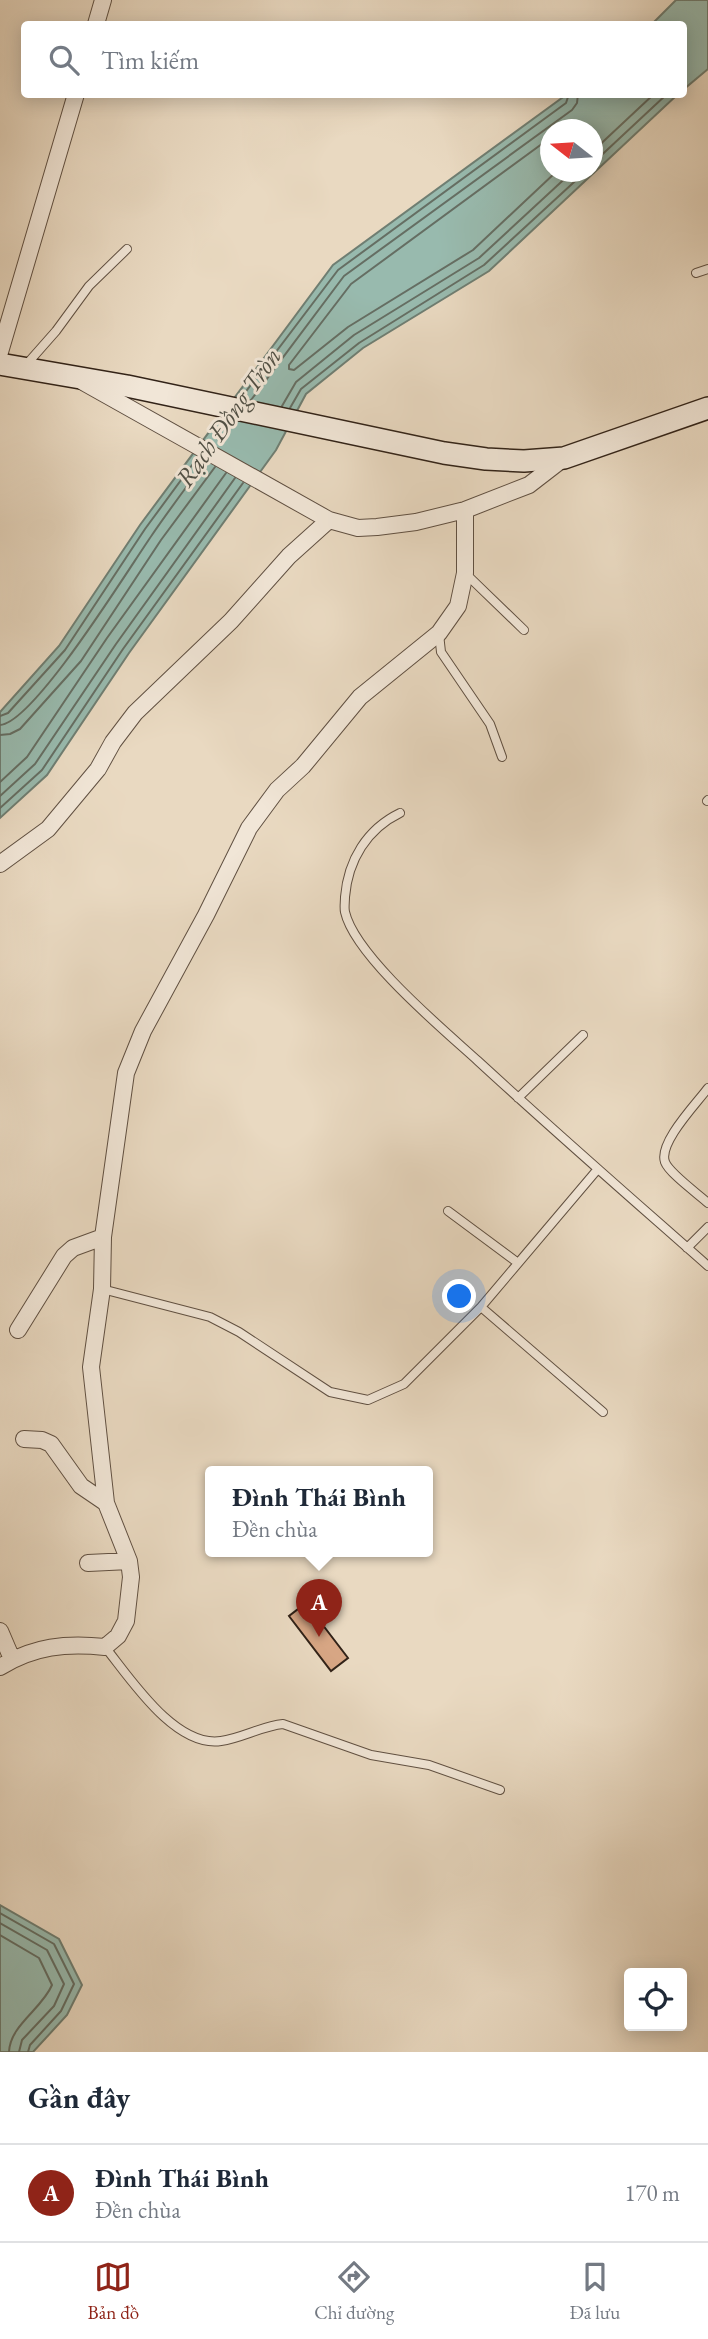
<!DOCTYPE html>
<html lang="vi">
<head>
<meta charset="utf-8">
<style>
  :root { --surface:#fff; --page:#f6f6f7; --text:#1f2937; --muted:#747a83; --line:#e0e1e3; --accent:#8f2418 }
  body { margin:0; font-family:"EB Garamond",serif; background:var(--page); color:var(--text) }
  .controls { position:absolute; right:21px; bottom:21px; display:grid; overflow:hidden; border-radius:7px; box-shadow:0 4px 18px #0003 }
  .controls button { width:63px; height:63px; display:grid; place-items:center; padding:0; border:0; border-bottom:2px solid var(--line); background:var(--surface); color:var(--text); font:35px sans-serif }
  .compass { position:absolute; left:540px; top:119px; width:63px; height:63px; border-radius:50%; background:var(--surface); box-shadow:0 4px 18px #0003; rotate:287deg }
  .you { position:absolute; left:460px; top:1297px; width:24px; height:24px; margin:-18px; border:5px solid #fff; border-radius:50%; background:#1a73e8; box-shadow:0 0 0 10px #1a73e833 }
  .badge { display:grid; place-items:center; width:46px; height:46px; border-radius:50%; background:var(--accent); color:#fff; font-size:23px; font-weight:700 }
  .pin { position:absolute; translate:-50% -58px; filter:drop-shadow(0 2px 4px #0008) }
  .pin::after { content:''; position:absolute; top:37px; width:24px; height:21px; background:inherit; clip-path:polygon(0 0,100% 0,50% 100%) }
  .popup { position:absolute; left:205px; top:1466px; width:228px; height:91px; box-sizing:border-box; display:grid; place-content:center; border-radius:7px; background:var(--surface); filter:drop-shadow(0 2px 5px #0005); font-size:23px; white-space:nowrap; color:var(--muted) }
  .popup b { font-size:26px; color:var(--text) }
  .popup::after { content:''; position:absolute; left:50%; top:100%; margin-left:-14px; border:14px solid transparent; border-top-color:var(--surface) }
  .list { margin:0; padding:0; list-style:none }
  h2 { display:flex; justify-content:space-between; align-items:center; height:91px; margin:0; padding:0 28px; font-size:30px }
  h2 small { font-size:23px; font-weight:400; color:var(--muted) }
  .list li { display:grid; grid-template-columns:46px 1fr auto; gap:21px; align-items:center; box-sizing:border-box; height:98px; padding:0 28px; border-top:2px solid var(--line) }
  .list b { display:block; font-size:26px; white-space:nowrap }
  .list p { margin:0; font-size:23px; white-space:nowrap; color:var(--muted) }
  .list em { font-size:23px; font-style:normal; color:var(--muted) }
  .icon { flex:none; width:38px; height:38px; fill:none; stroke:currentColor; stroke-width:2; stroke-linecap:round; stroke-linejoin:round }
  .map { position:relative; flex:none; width:708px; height:2052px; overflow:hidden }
  .search { position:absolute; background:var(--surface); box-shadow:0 4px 18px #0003; left:21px; right:21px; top:21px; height:77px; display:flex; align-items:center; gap:18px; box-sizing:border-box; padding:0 24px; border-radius:7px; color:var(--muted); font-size:26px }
  .sheet { height:189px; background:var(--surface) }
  nav { display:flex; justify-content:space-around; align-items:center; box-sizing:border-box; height:98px; border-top:2px solid var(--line); background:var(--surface); font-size:19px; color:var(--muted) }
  nav a { display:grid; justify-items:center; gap:4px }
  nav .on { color:var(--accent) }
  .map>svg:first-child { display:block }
  .water { fill:#98baae; stroke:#6f7e72; stroke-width:2; fill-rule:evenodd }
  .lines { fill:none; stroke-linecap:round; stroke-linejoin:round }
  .shore { stroke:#656e63; stroke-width:2 }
  .building { fill:#d7a684; stroke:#322318; stroke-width:2 }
  .service-casing { stroke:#605042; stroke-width:10 }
  .minor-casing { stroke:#605042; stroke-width:18 }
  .secondary-casing { stroke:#322318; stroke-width:24 }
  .service { stroke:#f1e6d7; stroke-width:8 }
  .minor { stroke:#f1e6d7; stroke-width:16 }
  .secondary { stroke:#f1e6d7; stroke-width:21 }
  .labels { text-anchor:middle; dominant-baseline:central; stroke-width:6; stroke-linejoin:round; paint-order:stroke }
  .water-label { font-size:26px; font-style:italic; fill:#515045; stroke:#f1e6d7 }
</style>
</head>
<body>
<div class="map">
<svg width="708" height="2052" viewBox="0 0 708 2052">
  <rect width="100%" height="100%" fill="#e9d9c1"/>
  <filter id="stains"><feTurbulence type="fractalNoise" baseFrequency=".00286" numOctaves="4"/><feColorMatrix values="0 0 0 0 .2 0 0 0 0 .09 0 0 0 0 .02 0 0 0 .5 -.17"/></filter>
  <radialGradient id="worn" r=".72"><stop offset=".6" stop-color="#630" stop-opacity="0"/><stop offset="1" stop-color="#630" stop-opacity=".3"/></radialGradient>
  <path class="water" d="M 676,0 L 708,0 L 708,69 L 684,89 L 684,24 L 652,24 Z
    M 566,95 L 677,95 L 489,271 L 363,348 L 306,394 L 276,450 L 129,653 L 47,775 L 0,818 L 0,712 L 59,646 L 140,525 L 333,265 ZM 550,130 L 592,130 L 592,172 L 550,172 Z
    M 0,1905 L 59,1939 L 82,1985 L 67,2015 L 33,2052 L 0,2052 Z"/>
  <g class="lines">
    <path class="shore" d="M 550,138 L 351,284 L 289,365 L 289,369 L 294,370 L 348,327 L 473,250 L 556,172
      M 592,152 L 654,94
      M 592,164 L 667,94
      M 241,398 L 338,270 L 566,103 L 569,94
      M 251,400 L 344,276 L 572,110 L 577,103 L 578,94
      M 282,406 L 296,382 L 354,335 L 479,258 L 572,172
      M 290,408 L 301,389 L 359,343 L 484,265 L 585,172
      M 0,716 L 8,713 L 65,650 L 145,529 L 198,457
      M 0,725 C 34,723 129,568 152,535 C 169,510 187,486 205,462
      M 0,735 L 10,734 L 20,729 L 81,661 L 161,540 L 215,467
      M 0,782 L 27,757 L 107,638 L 226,473
      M 0,796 L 35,764 L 116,644 L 235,478
      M 0,808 L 42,770 L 123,649 L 243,483
      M 0,1913 L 54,1944 L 74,1984 L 61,2011 L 30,2045 L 28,2052
      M 0,1923 L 47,1950 L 64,1984 L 54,2006 L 22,2040 L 19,2052
      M 0,1935 L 39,1958 L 52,1985 C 42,2009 10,2025 9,2052"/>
  </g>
  <path class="building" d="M 306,1603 L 348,1658 L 331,1671 L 289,1616 Z"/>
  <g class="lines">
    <defs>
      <path id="service" d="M 696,273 L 708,269
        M 26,365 L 56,331 L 89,286 L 127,249
        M 465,573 L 524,630
        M 439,634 L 441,652 L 490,724 L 502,757
        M 707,801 L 708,800
        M 400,813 C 367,829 348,860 345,897 C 345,902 344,908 345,912 C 355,956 444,1030 478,1061 C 554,1131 631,1198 708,1266
        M 708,1088 C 697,1103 658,1143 665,1162 C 669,1173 698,1194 708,1203
        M 518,1098 L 583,1035
        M 448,1211 L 518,1263
        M 687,1248 L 708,1227
        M 102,1289 L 210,1317 L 239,1332 L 330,1392 L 368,1400 L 404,1384 L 481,1307 L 597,1170
        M 481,1307 L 603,1412
        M 105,1647 C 130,1678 175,1748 221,1741 C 242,1738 262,1726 283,1724 L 371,1755 L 429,1765 L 500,1790"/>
      <path id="minor" d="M 96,24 L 103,0
        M 0,352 L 76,94
        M 83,382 L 329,520 L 358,528 L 377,527 L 416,522 L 465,510 L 529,485 L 564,458
        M 0,864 L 48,829 L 98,769 L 113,742 L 135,713 L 231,621 L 289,556 L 329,520
        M 18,1330 L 64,1256 L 73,1248 L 103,1237
        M 24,1439 L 42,1440 L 51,1444 L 81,1486 L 106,1503
        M 88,1563 L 129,1561
        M 0,1631 L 12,1659
        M 0,1667 C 34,1646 66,1643 105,1647 L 118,1636 L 126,1621 L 131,1577 L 129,1561 L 106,1503 L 91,1367 L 102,1289 L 103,1237 L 126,1073 L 143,1031 L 206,915 L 249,828 L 277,790 L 303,766 L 360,697 L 439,633 L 458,606 L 465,573 L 465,510"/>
      <path id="secondary" d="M 0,364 L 127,386 L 444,453 L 486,459 L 524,461 L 564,458 L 708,408"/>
    </defs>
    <use href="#service" class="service-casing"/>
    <use href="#minor" class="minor-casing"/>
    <use href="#secondary" class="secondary-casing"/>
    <use href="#service" class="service"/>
    <use href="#minor" class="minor"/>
    <use href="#secondary" class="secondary"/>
  </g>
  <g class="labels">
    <g class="water-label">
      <text transform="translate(228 417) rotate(-55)">Rạch Đồng Tròn</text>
    </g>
  </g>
  <rect width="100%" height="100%" filter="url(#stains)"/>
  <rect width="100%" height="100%" fill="url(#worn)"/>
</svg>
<div class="controls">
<button><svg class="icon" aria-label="locate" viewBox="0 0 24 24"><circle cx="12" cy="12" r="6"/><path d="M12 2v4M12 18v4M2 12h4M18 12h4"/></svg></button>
</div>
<svg class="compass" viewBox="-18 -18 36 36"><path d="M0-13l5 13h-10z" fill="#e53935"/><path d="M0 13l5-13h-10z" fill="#747a83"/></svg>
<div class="you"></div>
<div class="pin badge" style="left:319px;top:1637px">A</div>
<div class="popup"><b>Đình Thái Bình</b>Đền chùa</div>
<div class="search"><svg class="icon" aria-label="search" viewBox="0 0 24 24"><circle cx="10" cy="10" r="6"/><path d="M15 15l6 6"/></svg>Tìm kiếm</div>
</div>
<section class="sheet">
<h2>Gần đây<small></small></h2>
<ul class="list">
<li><span class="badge">A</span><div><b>Đình Thái Bình</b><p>Đền chùa</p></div><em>170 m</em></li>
</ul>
</section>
<nav>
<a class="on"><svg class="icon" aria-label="map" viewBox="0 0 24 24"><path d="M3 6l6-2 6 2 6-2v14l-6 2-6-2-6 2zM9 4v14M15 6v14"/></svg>Bản đồ</a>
<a><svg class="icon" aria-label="directions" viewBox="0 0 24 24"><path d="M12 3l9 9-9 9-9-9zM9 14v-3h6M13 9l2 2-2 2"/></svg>Chỉ đường</a>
<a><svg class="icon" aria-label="saved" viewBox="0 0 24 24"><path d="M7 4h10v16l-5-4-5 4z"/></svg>Đã lưu</a>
</nav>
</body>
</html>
